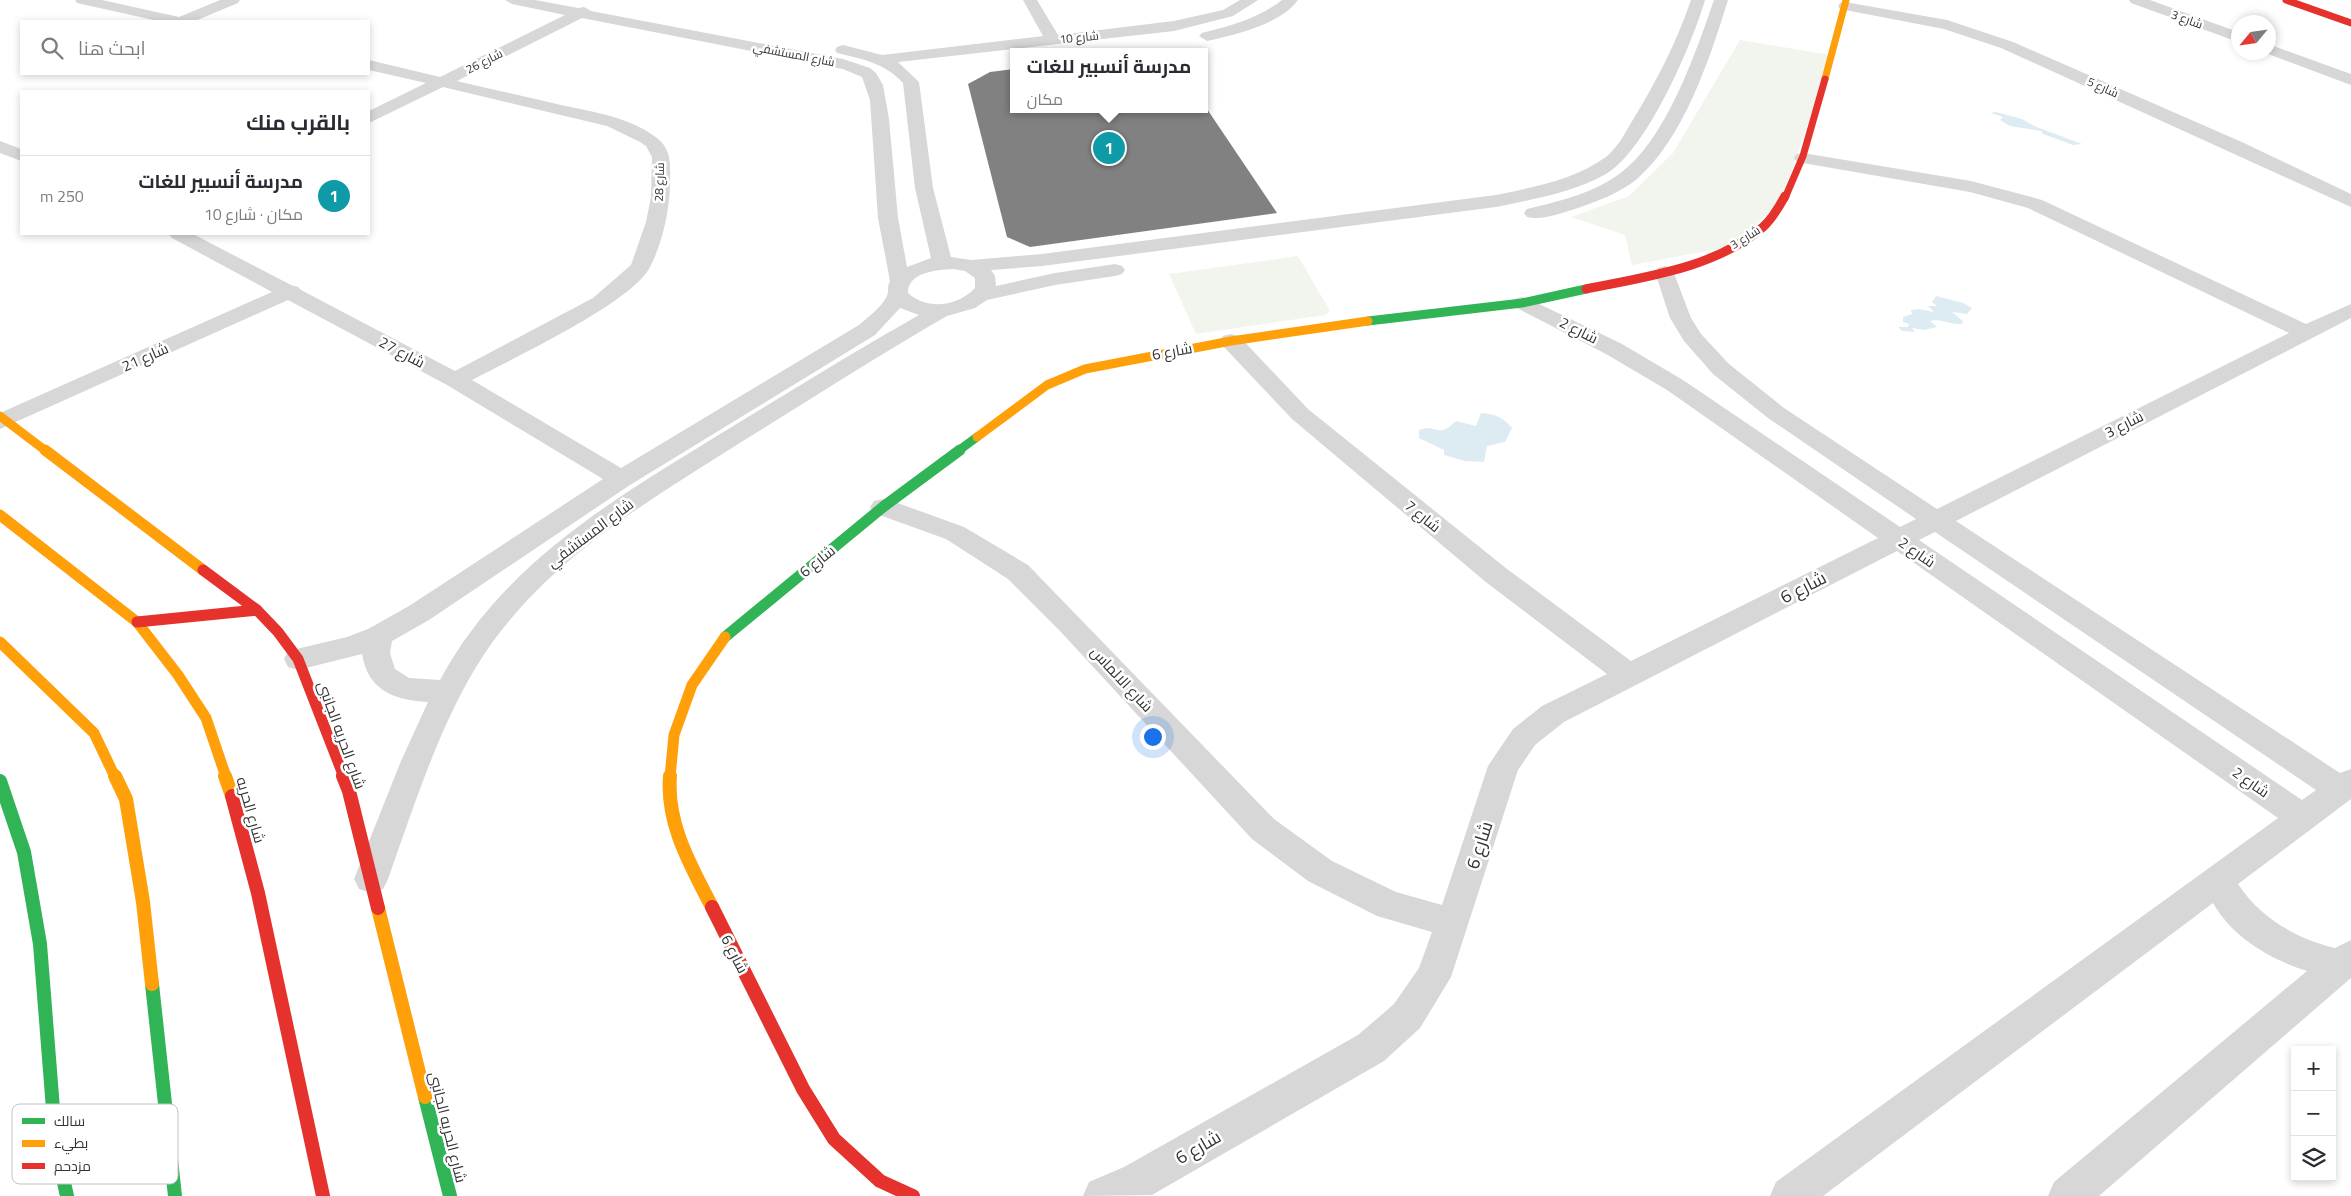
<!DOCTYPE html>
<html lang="ar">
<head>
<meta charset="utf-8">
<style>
  :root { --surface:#fff; --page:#f7f7f7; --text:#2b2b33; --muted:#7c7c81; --line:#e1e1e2; --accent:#1a73e8 }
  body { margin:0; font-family:"Titillium Web",Cairo,sans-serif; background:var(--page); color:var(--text); direction:rtl }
  .controls { position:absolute; right:15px; bottom:15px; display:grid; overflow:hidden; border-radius:0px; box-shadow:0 2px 8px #0003 }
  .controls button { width:45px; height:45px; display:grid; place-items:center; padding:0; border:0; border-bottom:1px solid var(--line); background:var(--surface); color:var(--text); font:25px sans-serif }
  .compass { position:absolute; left:2231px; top:15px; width:45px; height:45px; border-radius:50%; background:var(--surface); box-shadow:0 2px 8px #0003; rotate:241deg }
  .you { position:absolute; left:1152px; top:736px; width:18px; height:18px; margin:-12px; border:4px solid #fff; border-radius:50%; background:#1a73e8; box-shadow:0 0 0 8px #1a73e833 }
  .badge { display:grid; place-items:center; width:32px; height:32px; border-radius:50%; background:var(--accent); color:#fff; font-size:16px; font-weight:700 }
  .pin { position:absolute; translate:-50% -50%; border:2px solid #fff; box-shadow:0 1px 5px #0006 }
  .popup { position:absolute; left:1010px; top:48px; width:198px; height:65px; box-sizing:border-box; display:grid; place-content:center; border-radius:0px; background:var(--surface); filter:drop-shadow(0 1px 4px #0005); font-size:16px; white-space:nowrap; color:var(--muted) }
  .popup b { font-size:19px; color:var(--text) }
  .popup::after { content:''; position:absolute; left:50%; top:100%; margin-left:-10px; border:10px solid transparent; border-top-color:var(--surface) }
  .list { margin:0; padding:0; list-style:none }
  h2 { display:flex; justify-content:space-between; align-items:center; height:65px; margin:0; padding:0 20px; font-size:21px }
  h2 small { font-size:16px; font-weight:400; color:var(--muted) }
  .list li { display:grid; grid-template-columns:32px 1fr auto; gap:15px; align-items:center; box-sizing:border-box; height:80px; padding:0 20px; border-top:1px solid var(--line) }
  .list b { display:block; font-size:19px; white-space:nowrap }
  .list p { margin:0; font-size:16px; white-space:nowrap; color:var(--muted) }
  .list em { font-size:16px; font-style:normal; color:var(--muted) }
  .icon { flex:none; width:28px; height:28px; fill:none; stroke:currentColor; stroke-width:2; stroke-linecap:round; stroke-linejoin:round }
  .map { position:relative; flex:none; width:2351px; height:1196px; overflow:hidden; direction:ltr }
  .search { position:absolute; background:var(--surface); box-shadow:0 2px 8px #0003; left:20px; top:20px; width:350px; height:55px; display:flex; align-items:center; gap:12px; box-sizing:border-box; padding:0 18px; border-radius:0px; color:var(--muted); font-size:19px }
  .panel { position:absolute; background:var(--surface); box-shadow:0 2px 8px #0003; left:20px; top:90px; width:350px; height:145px; border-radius:0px; direction:rtl }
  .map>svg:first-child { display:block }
  .green { fill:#f1f5ed }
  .water { fill:#ddebf3 }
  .building { fill:#818181 }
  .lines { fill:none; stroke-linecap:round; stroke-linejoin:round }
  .street { fill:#d7d7d7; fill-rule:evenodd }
  .fast-far2 { stroke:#30b455; stroke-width:9 }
  .fast-far1 { stroke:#30b455; stroke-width:11 }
  .fast { stroke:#30b455; stroke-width:14 }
  .slow-far3 { stroke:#ff9f0a; stroke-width:7 }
  .slow-far2 { stroke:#ff9f0a; stroke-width:9 }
  .slow-far1 { stroke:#ff9f0a; stroke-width:11 }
  .slow { stroke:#ff9f0a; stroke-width:14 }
  .jam-far3 { stroke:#e5322d; stroke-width:7 }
  .jam-far2 { stroke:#e5322d; stroke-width:9 }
  .jam-far1 { stroke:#e5322d; stroke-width:11 }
  .jam { stroke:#e5322d; stroke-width:14 }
  .labels { text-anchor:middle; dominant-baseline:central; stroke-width:5; stroke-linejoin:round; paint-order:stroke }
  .far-street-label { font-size:12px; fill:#333; stroke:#fff }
  .street-label { font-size:15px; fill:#333; stroke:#fff }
  .near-street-label { font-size:18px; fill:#333; stroke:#fff }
  .key { fill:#fff; stroke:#c2c2c2; stroke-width:1 }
  .key-label { font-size:14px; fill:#333 }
</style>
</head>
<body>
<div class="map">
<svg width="2351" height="1196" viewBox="0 0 2351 1196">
  <rect width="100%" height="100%" fill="#fff"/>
  <path class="green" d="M 1740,40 L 1831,55 L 1782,200 L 1734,246 L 1632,265 L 1625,235 L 1571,217 L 1629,196 L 1673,153 Z
    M 1298,256 L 1330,311 L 1325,315 L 1196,334 L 1169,274 Z"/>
  <path class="water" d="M 1996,112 L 2022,119 L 2034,126 L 2082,144 L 2073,145 L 2043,134 L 2041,131 L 2010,126 L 2000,120 L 2003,117 L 1991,113 Z
    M 1936,296 L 1963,303 L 1972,308 L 1967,314 L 1952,312 L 1963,321 L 1962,324 C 1950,325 1941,318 1930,321 L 1937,327 L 1924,330 L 1912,328 L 1915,332 L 1902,331 L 1898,327 L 1908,327 L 1909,324 L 1903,322 L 1903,317 L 1912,314 L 1911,310 L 1919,309 L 1934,312 L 1928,306 L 1937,306 L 1932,302 Z
    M 1481,413 C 1495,414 1503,417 1512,428 L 1505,442 L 1487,446 L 1484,462 L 1465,461 L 1444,455 L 1444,450 L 1419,438 L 1419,430 C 1437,423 1437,440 1456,421 L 1476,426 Z"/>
  <path class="building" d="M 1014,69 L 1014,109 L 1207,109 L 1277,213 L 1030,247 L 1007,237 L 968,84 L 990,72 Z"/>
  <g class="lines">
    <path class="street" d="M 75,0 L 102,0 L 179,17 L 220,0 L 240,0 L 238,3 L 195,21 L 158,21 L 77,3 Z
      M 505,0 L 535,0 L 578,8 L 584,7 L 591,11 L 843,59 L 870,68 L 876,73 L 883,85 L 889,119 L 898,218 L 907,267 L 931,258 L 915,188 L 903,83 C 885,63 862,59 837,53 L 835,50 L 837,47 L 843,45 L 882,55 L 1043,36 L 1023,0 L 1037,0 L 1058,35 L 1174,21 L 1223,10 L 1240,0 L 1258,0 L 1233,16 L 1174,31 L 898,62 L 919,82 L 933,188 L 951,257 L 971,260 L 1042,254 L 1496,195 C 1534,187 1574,180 1606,157 C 1617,148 1624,135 1631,123 C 1655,84 1676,44 1691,0 L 1705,0 C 1692,45 1646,151 1606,174 C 1572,193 1533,199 1496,207 L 1042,266 L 991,270 L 995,276 L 996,286 L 1055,273 L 1115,264 L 1122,266 L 1125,270 L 1122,274 L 1115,276 L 1055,285 L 987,300 L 975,308 L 947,316 C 879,355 813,398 746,439 C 650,500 548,558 483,656 C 441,720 414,806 388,879 L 383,889 L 371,893 L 359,889 L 354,879 L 401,761 L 428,702 C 393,700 368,690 362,654 L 298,670 L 288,667 L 284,659 L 288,651 L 347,637 L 368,629 L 409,606 L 603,479 L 447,385 L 288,300 L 0,429 L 0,413 L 272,292 L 172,238 L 169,234 L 193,234 L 291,285 L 298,287 L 301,290 L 455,371 L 593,298 L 631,265 L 646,222 L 651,197 L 652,157 L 646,146 L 640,142 L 607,126 L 443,87 L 369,123 L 369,111 L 426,83 L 369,70 L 369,60 L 440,77 L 565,15 L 512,4 ZM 582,18 L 843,69 L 862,77 L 870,100 L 878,218 L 890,281 C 887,286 889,291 887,296 C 881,308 868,317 859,325 L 621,468 L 472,380 C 511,359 632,303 650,267 C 662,244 669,213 670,186 C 670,169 673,150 657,138 C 630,117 593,112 561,105 C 526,97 491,89 457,81 ZM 953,269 L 965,271 L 975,278 L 975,288 C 958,306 928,311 908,293 C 908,272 936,270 953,269 ZM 900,308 L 919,315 C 855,351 793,390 730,428 C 618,497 505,560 440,680 L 409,678 L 395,669 L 390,653 L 392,641 L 429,620 L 630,485 L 875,335 Z
      M 1282,0 L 1298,0 C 1281,24 1235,35 1207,41 L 1199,36 L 1202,33 C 1230,26 1258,19 1282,0 Z
      M 1714,0 L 1728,0 C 1710,58 1684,138 1637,179 C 1620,193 1596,202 1575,209 C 1561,213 1542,221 1527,217 L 1524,213 L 1527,209 C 1560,201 1596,193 1623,171 C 1667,137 1696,52 1714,0 Z
      M 2129,0 L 2150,0 L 2238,32 L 2238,42 L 2131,3 Z
      M 1845,2 L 1947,20 L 2013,42 L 2244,143 L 2351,194 L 2351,207 L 2001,48 L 1944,29 L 1840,9 L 1838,6 L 1840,3 Z
      M 2268,44 L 2351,74 L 2351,85 L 2263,52 L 2268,52 Z
      M 0,141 L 21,149 L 21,161 L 0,153 Z
      M 1803,153 L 1971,181 L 2042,200 L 2306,324 L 2351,304 L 2351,318 L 1956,521 L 2340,773 L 2351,769 L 2351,799 L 2238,884 C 2260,918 2297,939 2335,948 L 2351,940 L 2351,978 L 2099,1196 L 2048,1196 L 2054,1182 L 2307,971 C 2270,959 2233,938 2213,903 L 1823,1196 L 1770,1196 L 1776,1182 L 2278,818 L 1897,551 L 1564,722 L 1535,745 L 1518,770 L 1451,977 L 1420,1028 L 1384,1061 L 1152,1195 L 1083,1196 L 1089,1182 L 1124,1167 L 1358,1035 L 1394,1004 L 1419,968 L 1432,932 L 1377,916 L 1308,881 L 1252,839 L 1060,631 L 1008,579 L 946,539 L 874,513 L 870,507 L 874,501 L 883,499 L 892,501 L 964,527 L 1028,565 L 1274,819 L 1332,861 L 1396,892 L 1442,905 L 1488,766 L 1513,729 L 1542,706 L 1607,674 L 1487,583 L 1292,419 L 1223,346 L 1220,341 L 1223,336 L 1231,334 L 1239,336 L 1308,409 L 1507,569 L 1631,661 L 1878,538 L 1667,390 L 1606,354 L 1515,307 L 1511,303 L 1515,299 L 1522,297 L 1529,299 L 1622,344 L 1683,380 L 1900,527 L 1916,519 L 1768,418 L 1713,374 L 1684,341 L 1670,318 L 1655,272 L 1658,268 L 1665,266 L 1672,268 L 1691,318 L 1701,334 L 1729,364 L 1784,408 L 1937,509 L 2289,333 L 2028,208 L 1970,192 L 1797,162 L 1794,158 L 1797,154 ZM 1935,532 L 2316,790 L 2302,800 L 1919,540 Z"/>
    <path class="fast-far2" d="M 1368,321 L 1522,303 L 1586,289
      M 958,451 L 977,437"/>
    <path class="fast-far1" d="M 725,637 L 883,507 L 960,450"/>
    <path class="fast" d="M 0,781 L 24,852 L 40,944 L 56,1147 L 67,1196
      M 152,984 L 175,1196
      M 425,1097 L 450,1196"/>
    <path class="slow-far3" d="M 1825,79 L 1846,0"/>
    <path class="slow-far2" d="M 0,416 L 46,451
      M 977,437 L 1047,385 L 1085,369 L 1231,341 L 1368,321"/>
    <path class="slow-far1" d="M 45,450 L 203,570
      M 0,515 L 137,622 L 178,675 L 206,718 L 226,777
      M 0,642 L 94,733 L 115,777
      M 670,777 L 674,735 L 692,685 L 725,637"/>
    <path class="slow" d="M 115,776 L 126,799 L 143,902 L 152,984
      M 225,776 L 232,796
      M 670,776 C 666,824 691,866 712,907
      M 378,908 L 425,1097"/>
    <path class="jam-far3" d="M 2286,0 L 2351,23
      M 1785,198 L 1803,156 L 1825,79"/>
    <path class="jam-far2" d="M 1586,289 C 1644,277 1716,268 1763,227 C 1772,219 1779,207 1785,196"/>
    <path class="jam-far1" d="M 203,570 L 257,610 L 278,632 L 298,659 L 344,777
      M 137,622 L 257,610"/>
    <path class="jam" d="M 343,776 L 349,791 L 378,908
      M 232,796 L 258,893 L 323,1196
      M 712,907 L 803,1089 L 834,1139 L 880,1181 L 913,1196"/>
  </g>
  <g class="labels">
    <g class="far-street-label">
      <text transform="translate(2187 19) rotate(20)">شارع 3</text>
      <text transform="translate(1079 37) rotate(-6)">شارع 10</text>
      <text transform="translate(794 54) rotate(11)">شارع المستشفي</text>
      <text transform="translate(484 61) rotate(-27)">شارع 26</text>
      <text transform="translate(2103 87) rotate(24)">شارع 5</text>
      <text transform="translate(659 182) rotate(-88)">شارع 28</text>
      <text transform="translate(1745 237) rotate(-32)">شارع 3</text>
    </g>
    <g class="street-label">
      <text transform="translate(1579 330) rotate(27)">شارع 2</text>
      <text transform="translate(1172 351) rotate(-10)">شارع 6</text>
      <text transform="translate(402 352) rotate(28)">شارع 27</text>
      <text transform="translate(145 357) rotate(-24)">شارع 21</text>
      <text transform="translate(2124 424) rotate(-27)">شارع 3</text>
      <text transform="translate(1423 516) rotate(39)">شارع 7</text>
      <text transform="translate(590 533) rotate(-37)">شارع المستشفي</text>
      <text transform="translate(1917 552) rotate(35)">شارع 2</text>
      <text transform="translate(817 561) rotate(-39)">شارع 6</text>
      <text transform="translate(1122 679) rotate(47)">شارع الالماس</text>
      <text transform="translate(342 735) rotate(70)">شارع الحريه الجانبى</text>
      <text transform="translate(2251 782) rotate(35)">شارع 2</text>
      <text transform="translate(251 810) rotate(74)">شارع الحريه</text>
      <text transform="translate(735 954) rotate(63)">شارع 6</text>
      <text transform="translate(448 1127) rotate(76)">شارع الحريه الجانبى</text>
    </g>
    <g class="near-street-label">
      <text transform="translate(1803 587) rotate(-27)">شارع 6</text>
      <text transform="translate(1479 845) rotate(-72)">شارع 6</text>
      <text transform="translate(1198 1147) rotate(-30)">شارع 6</text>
    </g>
  </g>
  <rect x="12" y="1104" width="166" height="80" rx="8" class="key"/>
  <rect x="22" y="1118" width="23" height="6" fill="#30b455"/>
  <rect x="22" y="1140" width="23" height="7" fill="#ff9f0a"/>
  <rect x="22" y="1163" width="23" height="6" fill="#e5322d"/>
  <g class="key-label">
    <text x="54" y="1126">سالك</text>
    <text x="54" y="1148">بطيء</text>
    <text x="54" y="1171">مزدحم</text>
  </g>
</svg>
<div class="controls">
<button>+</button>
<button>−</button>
<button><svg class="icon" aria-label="layers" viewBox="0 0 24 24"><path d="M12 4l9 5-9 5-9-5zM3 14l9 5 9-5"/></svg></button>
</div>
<svg class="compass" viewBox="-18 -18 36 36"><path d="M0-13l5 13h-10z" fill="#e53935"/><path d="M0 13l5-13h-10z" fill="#7c7c81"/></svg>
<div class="you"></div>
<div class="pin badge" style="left:1109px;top:148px;background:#0f9aa8">1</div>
<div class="popup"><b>مدرسة أنسبير للغات</b>مكان</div>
<div class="search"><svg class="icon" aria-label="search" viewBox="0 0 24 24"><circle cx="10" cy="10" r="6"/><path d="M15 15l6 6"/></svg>ابحث هنا</div>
<section class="panel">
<h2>بالقرب منك<small></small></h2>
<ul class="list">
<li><span class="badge" style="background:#0f9aa8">1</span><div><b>مدرسة أنسبير للغات</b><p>مكان · شارع 10</p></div><em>250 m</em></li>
</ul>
</section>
</div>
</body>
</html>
